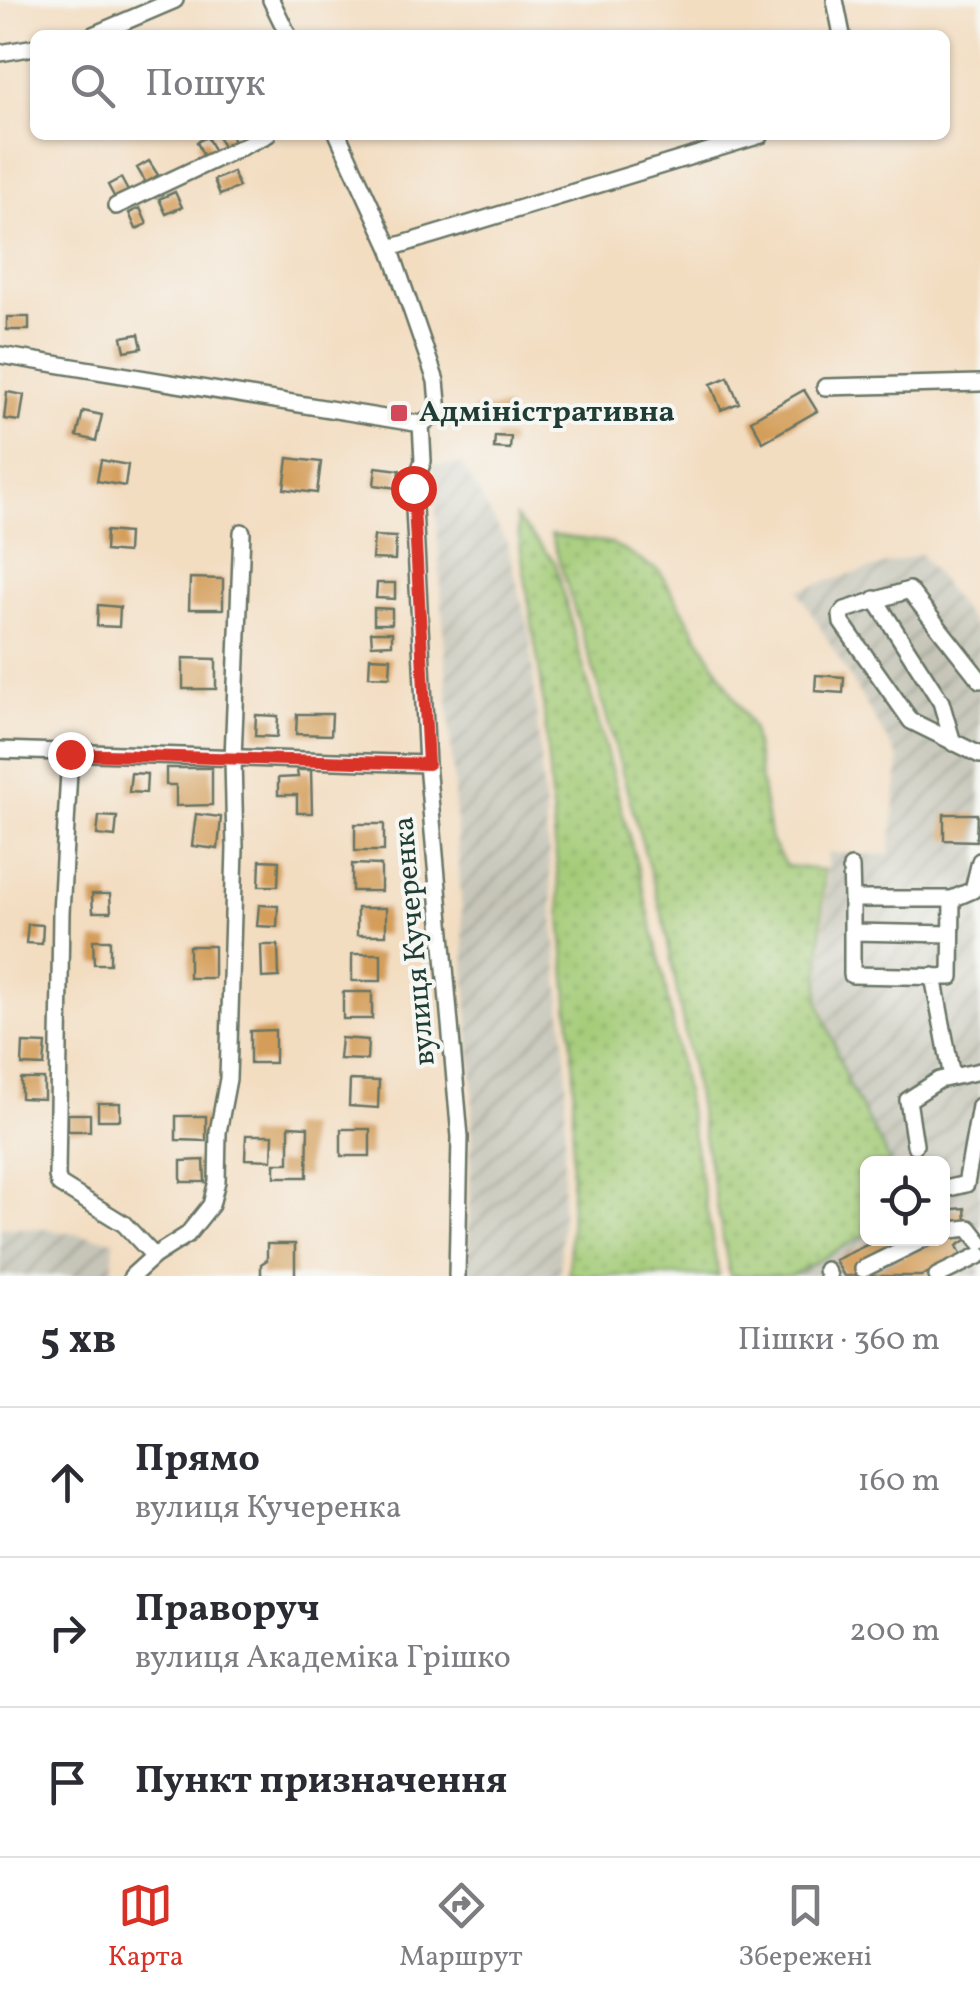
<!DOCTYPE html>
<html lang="uk">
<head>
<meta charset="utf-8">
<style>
  :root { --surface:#fff; --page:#f2f2f3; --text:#2b2b33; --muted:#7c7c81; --line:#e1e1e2; --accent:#d93025 }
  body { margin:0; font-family:Vollkorn,serif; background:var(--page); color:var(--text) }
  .controls { position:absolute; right:30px; bottom:30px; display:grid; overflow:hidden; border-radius:15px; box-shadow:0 2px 8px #0004 }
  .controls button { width:90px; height:90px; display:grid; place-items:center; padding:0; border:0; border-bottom:2px solid var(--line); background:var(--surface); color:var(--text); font:50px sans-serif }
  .stop { position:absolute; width:30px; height:30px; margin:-22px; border:8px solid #d93025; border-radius:50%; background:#fff }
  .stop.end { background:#d93025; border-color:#fff; box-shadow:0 2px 10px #0008 }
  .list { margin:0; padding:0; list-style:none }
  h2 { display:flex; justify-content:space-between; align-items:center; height:130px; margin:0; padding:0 40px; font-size:42px }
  h2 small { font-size:32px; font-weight:400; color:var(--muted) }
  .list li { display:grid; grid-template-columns:65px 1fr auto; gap:30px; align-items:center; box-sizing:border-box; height:150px; padding:0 40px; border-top:2px solid var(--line) }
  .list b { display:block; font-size:38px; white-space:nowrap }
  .list p { margin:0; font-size:32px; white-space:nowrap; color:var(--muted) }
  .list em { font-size:32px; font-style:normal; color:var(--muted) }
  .icon { flex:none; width:55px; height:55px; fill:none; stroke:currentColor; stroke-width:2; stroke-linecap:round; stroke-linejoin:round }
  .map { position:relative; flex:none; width:980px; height:1276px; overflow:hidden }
  .search { position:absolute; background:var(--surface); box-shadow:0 2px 8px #0004; left:30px; right:30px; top:30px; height:110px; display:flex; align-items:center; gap:25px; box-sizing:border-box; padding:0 35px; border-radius:15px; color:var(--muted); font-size:38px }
  .sheet { height:580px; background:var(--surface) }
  nav { display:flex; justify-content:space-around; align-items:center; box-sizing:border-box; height:140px; border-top:2px solid var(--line); background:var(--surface); font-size:28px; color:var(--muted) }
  nav a { display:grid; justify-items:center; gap:5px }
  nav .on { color:var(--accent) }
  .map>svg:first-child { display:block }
  .industrial { fill:url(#industrial-furrows) }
  .garden { fill:url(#garden-dots); stroke:#618455; stroke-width:2.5 }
  .building { fill:#d49e5a }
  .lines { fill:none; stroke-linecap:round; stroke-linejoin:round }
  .minor-casing { stroke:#697565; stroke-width:20 }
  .minor { stroke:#fff; stroke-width:15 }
  .route { stroke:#d93025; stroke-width:12 }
  .poi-dot { fill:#d1495b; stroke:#f6f6f2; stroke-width:4 }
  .labels { text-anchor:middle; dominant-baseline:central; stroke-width:8; stroke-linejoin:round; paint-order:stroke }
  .poi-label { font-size:30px; font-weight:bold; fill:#1f3d34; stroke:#f6f6f2; text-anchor:start }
  .street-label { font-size:30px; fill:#1f3d34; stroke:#f6f6f2 }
</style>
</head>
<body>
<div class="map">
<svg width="980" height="1276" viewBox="0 0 980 1276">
  <defs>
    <pattern id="industrial-furrows" width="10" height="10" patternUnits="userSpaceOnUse" patternTransform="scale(2.5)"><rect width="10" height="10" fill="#c6c5b8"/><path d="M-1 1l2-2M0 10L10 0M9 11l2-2" fill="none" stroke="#a0a196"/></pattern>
    <pattern id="garden-dots" width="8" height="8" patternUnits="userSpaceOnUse" patternTransform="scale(2.5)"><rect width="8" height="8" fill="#a3cb76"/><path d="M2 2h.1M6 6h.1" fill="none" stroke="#84a662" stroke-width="1.8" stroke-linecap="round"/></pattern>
  </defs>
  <rect width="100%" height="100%" fill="#f6f6f2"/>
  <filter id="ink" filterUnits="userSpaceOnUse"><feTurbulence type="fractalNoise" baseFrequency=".01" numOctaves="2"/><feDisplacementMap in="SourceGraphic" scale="20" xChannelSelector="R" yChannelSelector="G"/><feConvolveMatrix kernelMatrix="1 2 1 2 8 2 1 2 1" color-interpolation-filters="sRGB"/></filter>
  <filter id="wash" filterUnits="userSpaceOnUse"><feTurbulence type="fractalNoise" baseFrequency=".0048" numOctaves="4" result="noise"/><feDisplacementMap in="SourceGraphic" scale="40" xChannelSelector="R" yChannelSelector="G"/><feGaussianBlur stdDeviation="2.25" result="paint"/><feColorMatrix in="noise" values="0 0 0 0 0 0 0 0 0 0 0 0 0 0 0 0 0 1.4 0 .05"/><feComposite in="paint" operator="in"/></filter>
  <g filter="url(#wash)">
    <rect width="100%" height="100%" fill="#f3ddc1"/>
    <path class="industrial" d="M 462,465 L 507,543 L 530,634 L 567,1071 L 560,1276 L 467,1276 L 473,1087 L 433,465 Z
      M 921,554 L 980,635 L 980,1276 L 791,1276 L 867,1234 L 868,1238 L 942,1238 L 942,1164 L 890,1163 L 848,1083 L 821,999 L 828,853 L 890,855 L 899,760 L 798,590 Z
      M 0,1227 L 43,1229 L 114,1240 L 112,1276 L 0,1276 Z"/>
    <path class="garden" d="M 516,518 L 555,562 L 641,880 L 663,974 L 719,1276 L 569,1276 L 574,1072 L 542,688 Z
      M 551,535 L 611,543 L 660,572 L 752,727 L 771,841 L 786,866 L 824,870 L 819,1001 L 848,1083 L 891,1163 L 868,1164 L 867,1234 L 790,1276 L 730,1276 L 664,921 L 594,672 Z"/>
    <g id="blocks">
      <path class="building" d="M 217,135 L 231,135 L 235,143 L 224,149 Z
        M 207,137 L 215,152 L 204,157 L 197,142 Z
        M 149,161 L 158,175 L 146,183 L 137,168 Z
        M 233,172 L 239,187 L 220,195 L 214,180 Z
        M 121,178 L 129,193 L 116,200 L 108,185 Z
        M 175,192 L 182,207 L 166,214 L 159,199 Z
        M 140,208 L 147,224 L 136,229 L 129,213 Z
        M 7,317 L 29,317 L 29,330 L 7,330 Z
        M 139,334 L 142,348 L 125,351 L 122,337 Z
        M 728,377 L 739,403 L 721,410 L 711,384 Z
        M 804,390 L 817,411 L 763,442 L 751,420 Z
        M 7,392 L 24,395 L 20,421 L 4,419 Z
        M 507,407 L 508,419 L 474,422 L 473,410 Z
        M 83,411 L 102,415 L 96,441 L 77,436 Z
        M 495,436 L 511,437 L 510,449 L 494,448 Z
        M 288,458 L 321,462 L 317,493 L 284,489 Z
        M 101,460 L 128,465 L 125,486 L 97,481 Z
        M 376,467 L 400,470 L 398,488 L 374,485 Z
        M 106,531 L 128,533 L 127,553 L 105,551 Z
        M 374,536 L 396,537 L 395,560 L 372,559 Z
        M 190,578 L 223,579 L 223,609 L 189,609 Z
        M 377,583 L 395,583 L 395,599 L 376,598 Z
        M 98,605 L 120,607 L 119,627 L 97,626 Z
        M 374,608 L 392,609 L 392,624 L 374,624 Z
        M 371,632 L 392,632 L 392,644 L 372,645 Z
        M 370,657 L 391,658 L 390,677 L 369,676 Z
        M 183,658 L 216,659 L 216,689 L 183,689 Z
        M 816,675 L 844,677 L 843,693 L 815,691 Z
        M 297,714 L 332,714 L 331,735 L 296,734 Z
        M 256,715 L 278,716 L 277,737 L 255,736 Z
        M 166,768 L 212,768 L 212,805 L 176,806 L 176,785 L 166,785 Z
        M 297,770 L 311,770 L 312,813 L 297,813 L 297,795 L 278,795 L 278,778 L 298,777 Z
        M 131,773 L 147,774 L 146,793 L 129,792 Z
        M 196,814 L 221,817 L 218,849 L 192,846 Z
        M 944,814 L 977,814 L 976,841 L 944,840 Z
        M 99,816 L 117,817 L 115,837 L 97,835 Z
        M 355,824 L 384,824 L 384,851 L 355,851 Z
        M 260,860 L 279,861 L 278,886 L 259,886 Z
        M 352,864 L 381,865 L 381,891 L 352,891 Z
        M 92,894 L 110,894 L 111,912 L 93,912 Z
        M 259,905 L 278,906 L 277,927 L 257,926 Z
        M 357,908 L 386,908 L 386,935 L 357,935 Z
        M 28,924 L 43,925 L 42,944 L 26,943 Z
        M 93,940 L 110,940 L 110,964 L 94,964 Z
        M 261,945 L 278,945 L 279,977 L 262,978 Z
        M 189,946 L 214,946 L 214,978 L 189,978 Z
        M 352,954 L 381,954 L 381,981 L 352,981 Z
        M 343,992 L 372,992 L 372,1019 L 343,1019 Z
        M 275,1030 L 275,1063 L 250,1063 L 250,1031 Z
        M 341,1038 L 368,1040 L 367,1060 L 339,1059 Z
        M 23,1043 L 46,1044 L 44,1066 L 22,1065 Z
        M 21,1079 L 44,1079 L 44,1099 L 21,1098 Z
        M 350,1080 L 379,1081 L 378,1108 L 349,1106 Z
        M 98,1103 L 120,1103 L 120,1120 L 98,1120 Z
        M 68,1114 L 90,1114 L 90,1131 L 68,1131 Z
        M 176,1116 L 206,1116 L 206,1141 L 176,1140 Z
        M 289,1126 L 308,1127 L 307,1177 L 275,1177 L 275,1163 L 289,1163 Z
        M 341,1129 L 370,1129 L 370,1156 L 341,1156 Z
        M 246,1135 L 273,1135 L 272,1160 L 245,1159 Z
        M 204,1160 L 205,1182 L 181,1182 L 181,1161 Z
        M 965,1208 L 966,1222 L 942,1224 L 942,1210 Z
        M 963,1232 L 966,1240 L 957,1246 L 962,1256 L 921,1276 L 862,1276 L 942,1237 Z
        M 881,1238 L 916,1238 L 856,1270 L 858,1276 L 844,1276 L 835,1260 Z
        M 267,1244 L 295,1244 L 295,1276 L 261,1276 L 261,1264 L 267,1260 Z"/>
    </g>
  </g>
  <g filter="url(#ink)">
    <use href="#blocks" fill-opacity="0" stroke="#697565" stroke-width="2.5"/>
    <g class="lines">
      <defs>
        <path id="minor" d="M 271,0 L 288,35
          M 835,0 L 842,35
          M 93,35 L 175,0
          M 0,53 L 35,47
          M 338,135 L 390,248 L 436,381 L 439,413 L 421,424
          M 116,206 L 267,135
          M 390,248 L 761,135
          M 0,355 L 421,424
          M 825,387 L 980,383
          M 421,424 L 423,461 L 413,488 L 427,764 L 460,1137 L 457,1276
          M 875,599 L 941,702 L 953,743
          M 980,680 L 909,590 L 845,610 L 841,615 L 842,623 L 911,721 L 980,755
          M 0,750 L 427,764
          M 70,754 L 61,913 L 57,1176 L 59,1184 L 124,1224 L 154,1256
          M 851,867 L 852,899 L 952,899 L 973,890 L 980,861
          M 852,899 L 852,975 L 951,977 L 952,899
          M 852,932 L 951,934
          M 933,976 L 952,1077
          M 915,1145 L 908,1100 L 939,1080 L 980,1071
          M 945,1189 L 966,1184 L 980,1106
          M 942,1231 L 969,1228 L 980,1242
          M 863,1269 L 926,1238
          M 826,1270 L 829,1276
          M 132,1276 L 154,1256 L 187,1235 L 211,1205 L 217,1181 L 218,1132 L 228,1079 L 235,848 L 233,758 L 242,532
          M 937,1276 L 980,1255"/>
      </defs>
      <use href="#minor" class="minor-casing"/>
      <use href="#minor" class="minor"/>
    </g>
  </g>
  <g class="lines" filter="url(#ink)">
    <path class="route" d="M 70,754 L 428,764 L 413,488"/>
  </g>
  <rect class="poi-dot" x="389" y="403" width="20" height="20" rx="5"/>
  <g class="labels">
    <g class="poi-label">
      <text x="419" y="413">Адміністративна</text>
    </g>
    <g class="street-label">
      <text transform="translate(415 941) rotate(-95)">вулиця Кучеренка</text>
    </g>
  </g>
</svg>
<div class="controls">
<button><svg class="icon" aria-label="locate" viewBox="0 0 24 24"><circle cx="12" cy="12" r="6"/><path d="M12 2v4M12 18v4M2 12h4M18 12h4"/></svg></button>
</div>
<div class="stop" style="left:413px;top:488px"></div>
<div class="stop end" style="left:70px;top:754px"></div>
<div class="search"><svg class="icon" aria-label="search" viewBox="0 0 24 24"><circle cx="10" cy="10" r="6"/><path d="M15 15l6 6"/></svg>Пошук</div>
</div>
<section class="sheet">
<h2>5 хв<small>Пішки · 360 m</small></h2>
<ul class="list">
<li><svg class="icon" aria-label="ahead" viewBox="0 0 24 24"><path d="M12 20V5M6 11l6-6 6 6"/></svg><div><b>Прямо</b><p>вулиця Кучеренка</p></div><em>160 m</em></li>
<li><svg class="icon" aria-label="right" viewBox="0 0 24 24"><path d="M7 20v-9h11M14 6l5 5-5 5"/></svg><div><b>Праворуч</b><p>вулиця Академіка Грішко</p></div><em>200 m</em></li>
<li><svg class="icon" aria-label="arrive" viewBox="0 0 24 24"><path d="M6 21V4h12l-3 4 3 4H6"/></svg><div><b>Пункт призначення</b></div></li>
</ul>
</section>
<nav>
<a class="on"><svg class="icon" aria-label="map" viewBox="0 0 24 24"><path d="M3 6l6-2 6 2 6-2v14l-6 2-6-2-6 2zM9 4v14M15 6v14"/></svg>Карта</a>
<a><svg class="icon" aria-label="directions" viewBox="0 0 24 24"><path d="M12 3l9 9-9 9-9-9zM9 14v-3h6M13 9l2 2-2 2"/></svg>Маршрут</a>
<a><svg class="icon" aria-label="saved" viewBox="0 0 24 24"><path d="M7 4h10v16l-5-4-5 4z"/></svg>Збережені</a>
</nav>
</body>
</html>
